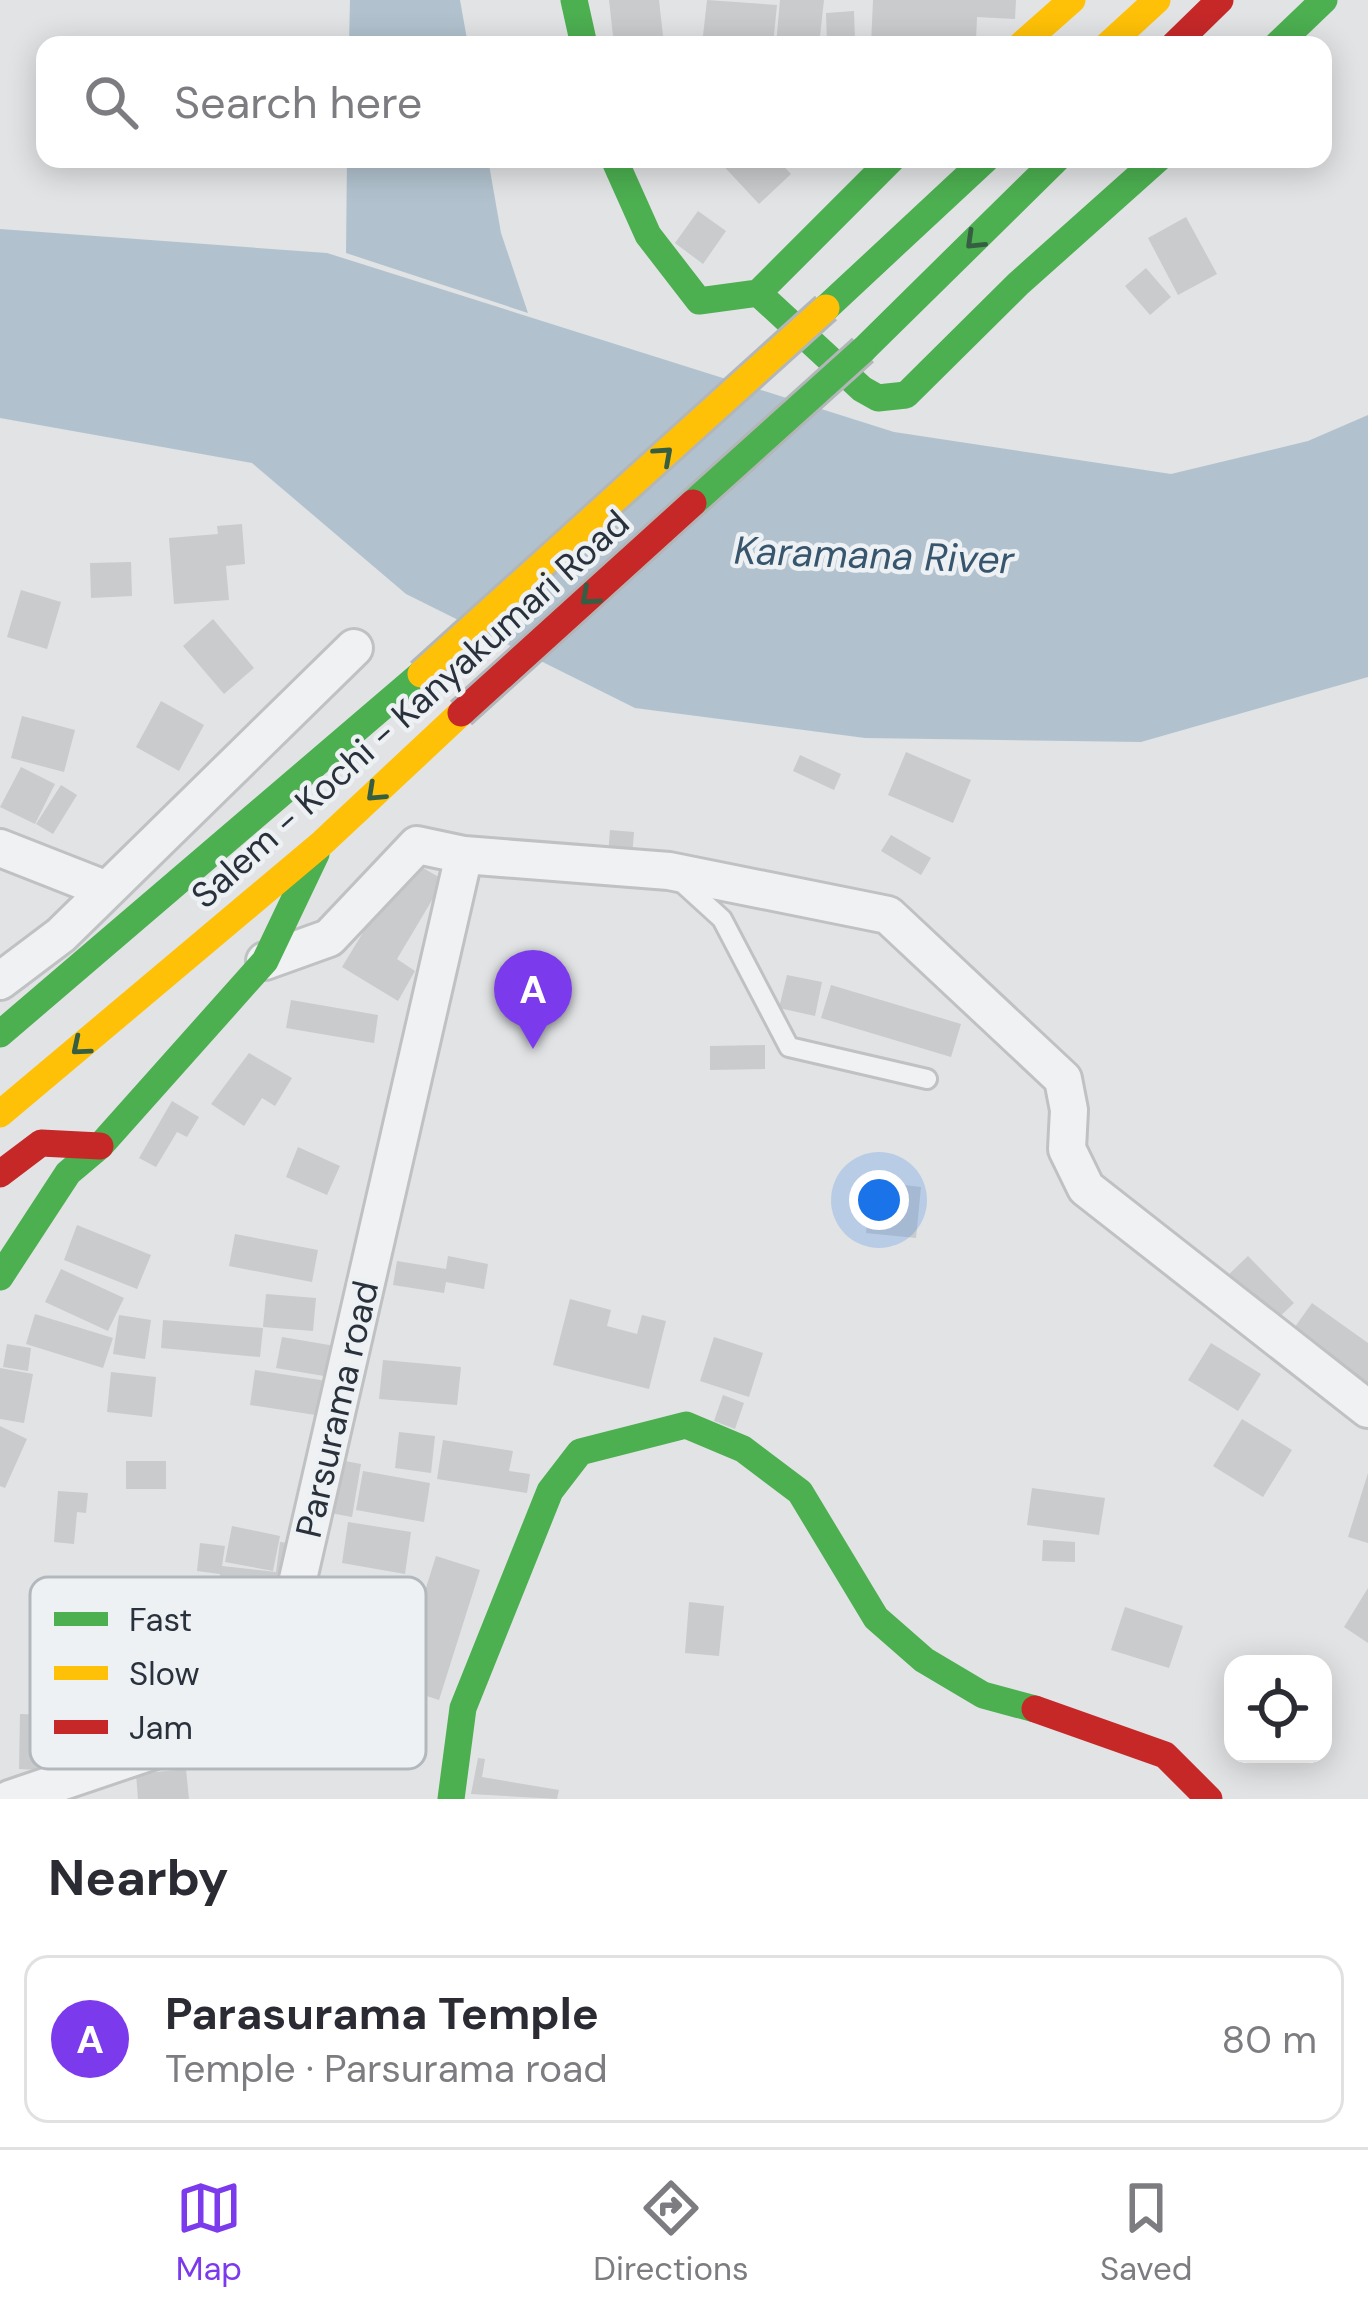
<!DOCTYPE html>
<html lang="en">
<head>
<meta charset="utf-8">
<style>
  :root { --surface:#fff; --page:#f7f7f7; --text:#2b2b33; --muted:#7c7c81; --line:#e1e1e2; --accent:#7c3aed }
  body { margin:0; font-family:"DM Sans",sans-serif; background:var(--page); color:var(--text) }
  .controls { position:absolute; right:36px; bottom:36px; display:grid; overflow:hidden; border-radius:24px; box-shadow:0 6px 30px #0003 }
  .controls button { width:108px; height:108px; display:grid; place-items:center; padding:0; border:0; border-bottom:3px solid var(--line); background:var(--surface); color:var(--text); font:60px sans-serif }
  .you { position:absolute; left:879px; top:1200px; width:42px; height:42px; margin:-30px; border:9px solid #fff; border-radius:50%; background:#1a73e8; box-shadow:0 0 0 18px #1a73e833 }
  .badge { display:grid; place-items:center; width:78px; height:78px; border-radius:50%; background:var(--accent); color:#fff; font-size:39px; font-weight:700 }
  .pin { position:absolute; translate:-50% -99px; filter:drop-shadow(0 3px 6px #0008) }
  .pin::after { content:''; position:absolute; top:63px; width:42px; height:36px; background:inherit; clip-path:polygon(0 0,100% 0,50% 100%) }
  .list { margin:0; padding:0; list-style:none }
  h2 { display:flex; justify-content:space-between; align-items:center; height:156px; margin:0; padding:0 48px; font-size:51px }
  h2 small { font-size:39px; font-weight:400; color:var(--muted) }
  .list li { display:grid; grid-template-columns:78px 1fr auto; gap:36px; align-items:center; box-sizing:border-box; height:168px; margin:0 24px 24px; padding:0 24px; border:3px solid var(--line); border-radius:24px }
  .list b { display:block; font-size:45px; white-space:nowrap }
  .list p { margin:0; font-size:39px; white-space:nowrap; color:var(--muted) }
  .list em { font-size:39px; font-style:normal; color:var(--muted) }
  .icon { flex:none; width:66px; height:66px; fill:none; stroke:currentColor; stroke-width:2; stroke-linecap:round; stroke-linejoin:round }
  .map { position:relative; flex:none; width:1368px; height:1799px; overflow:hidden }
  .search { position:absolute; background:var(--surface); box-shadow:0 6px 30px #0003; left:36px; right:36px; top:36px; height:132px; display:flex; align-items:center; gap:30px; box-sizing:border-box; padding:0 42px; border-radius:24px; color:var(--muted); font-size:45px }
  .sheet { height:348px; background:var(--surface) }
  nav { display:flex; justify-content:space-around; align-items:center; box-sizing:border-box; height:168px; border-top:3px solid var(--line); background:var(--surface); font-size:33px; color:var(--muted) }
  nav a { display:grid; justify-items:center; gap:6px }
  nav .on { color:var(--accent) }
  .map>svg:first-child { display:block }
  .water { fill:#b1c2ce }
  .building { fill:#c9cbcd }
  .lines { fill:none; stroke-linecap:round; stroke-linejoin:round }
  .lane-casing { stroke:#bfc1c3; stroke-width:24 }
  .street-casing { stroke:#bfc1c3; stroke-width:42 }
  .lane { stroke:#eff1f2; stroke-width:18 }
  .street { stroke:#eff1f2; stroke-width:36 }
  .fast { stroke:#4caf50; stroke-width:27 }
  .slow { stroke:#ffc107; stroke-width:27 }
  .jam { stroke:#c62828; stroke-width:27 }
  .fast-bridge-casing { stroke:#b3b6b9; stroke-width:33; stroke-linecap:butt }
  .slow-bridge-casing { stroke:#b3b6b9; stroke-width:33; stroke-linecap:butt }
  .jam-bridge-casing { stroke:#b3b6b9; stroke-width:33; stroke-linecap:butt }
  .fast-bridge { stroke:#4caf50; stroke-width:27 }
  .slow-bridge { stroke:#ffc107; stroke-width:27 }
  .jam-bridge { stroke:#c62828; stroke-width:27 }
  .oneway { stroke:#355e43 }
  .labels { text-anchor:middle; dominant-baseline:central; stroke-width:9; stroke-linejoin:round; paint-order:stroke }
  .street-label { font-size:36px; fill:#29323c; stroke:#eef1f4 }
  .water-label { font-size:39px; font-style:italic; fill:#37556c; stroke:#eef1f4 }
  .key { fill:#eef1f4; stroke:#b3b8bd; stroke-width:3 }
  .key-label { font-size:33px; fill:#29323c }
</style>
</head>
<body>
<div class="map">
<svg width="1368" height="1799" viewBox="0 0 1368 1799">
  <rect width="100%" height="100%" fill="#e1e3e5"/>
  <path class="water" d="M 350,0 L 460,0 L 468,45 L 349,45 Z
    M 347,159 L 488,159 L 501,233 L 528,313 L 346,253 Z
    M 0,229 L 327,253 L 894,432 L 1171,474 L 1308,441 L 1368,415 L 1368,677 L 1141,742 L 865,738 L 635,708 L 406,594 L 252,463 L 0,418 Z"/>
  <path class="building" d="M 609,0 L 659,0 L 664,45 L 614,45 Z
    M 707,0 L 777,5 L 773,45 L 702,45 Z
    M 780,0 L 824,0 L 819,45 L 776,45 Z
    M 873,0 L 1016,0 L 1015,19 L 977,17 L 976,40 L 930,37 L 930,45 L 871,45 Z
    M 854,11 L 855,40 L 827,41 L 826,13 Z
    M 717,159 L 777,159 L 791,174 L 759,204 Z
    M 698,211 L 726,231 L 703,264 L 675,243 Z
    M 1186,217 L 1217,274 L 1178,295 L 1148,238 Z
    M 1146,268 L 1171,297 L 1150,315 L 1125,286 Z
    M 242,524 L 245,564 L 226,566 L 229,600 L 174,604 L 169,538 L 218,534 L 217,526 Z
    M 131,562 L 132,596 L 91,598 L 90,563 Z
    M 21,590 L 61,602 L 47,649 L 7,637 Z
    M 213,619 L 254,668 L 224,694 L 183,646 Z
    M 161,701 L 204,725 L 179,771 L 136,747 Z
    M 22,716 L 75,730 L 64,772 L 11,758 Z
    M 906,752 L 971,780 L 953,823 L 888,795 Z
    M 800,755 L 841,774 L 834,790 L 793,771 Z
    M 21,767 L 55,784 L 35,824 L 0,807 Z
    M 61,785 L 77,795 L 53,834 L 36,824 Z
    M 610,830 L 634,832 L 632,858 L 608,856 Z
    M 891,835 L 931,858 L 921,875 L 881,851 Z
    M 416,864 L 444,880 L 397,959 L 415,971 L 398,1001 L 342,967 L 387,893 L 395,898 Z
    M 787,975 L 822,982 L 815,1016 L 779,1008 Z
    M 831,985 L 961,1024 L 951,1057 L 821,1018 Z
    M 291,1000 L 378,1015 L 374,1043 L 286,1028 Z
    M 765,1045 L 765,1069 L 710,1070 L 710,1046 Z
    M 249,1053 L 292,1078 L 275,1106 L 262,1098 L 244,1126 L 211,1104 Z
    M 172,1101 L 199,1117 L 187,1137 L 177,1132 L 156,1167 L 139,1158 Z
    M 298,1147 L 340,1166 L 327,1195 L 286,1177 Z
    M 871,1181 L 921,1187 L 916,1238 L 866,1233 Z
    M 77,1225 L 151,1255 L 137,1289 L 64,1260 Z
    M 235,1234 L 318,1250 L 312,1282 L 229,1266 Z
    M 448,1256 L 488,1264 L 484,1289 L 446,1282 L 444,1293 L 393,1285 L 397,1261 L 446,1269 Z
    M 1248,1256 L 1294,1303 L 1270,1326 L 1224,1279 Z
    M 61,1269 L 124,1298 L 108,1331 L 45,1302 Z
    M 266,1294 L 316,1298 L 313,1331 L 263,1327 Z
    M 570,1299 L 611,1310 L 607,1326 L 637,1334 L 642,1315 L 666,1321 L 649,1389 L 553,1365 Z
    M 1312,1303 L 1368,1343 L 1368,1385 L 1292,1331 Z
    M 35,1314 L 113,1338 L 103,1368 L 26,1344 Z
    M 119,1315 L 151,1320 L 145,1359 L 113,1354 Z
    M 163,1320 L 263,1328 L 260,1357 L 161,1348 Z
    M 282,1337 L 335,1346 L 330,1377 L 276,1368 Z
    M 714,1337 L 763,1353 L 749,1397 L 700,1381 Z
    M 1211,1343 L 1261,1374 L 1238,1411 L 1188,1380 Z
    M 7,1344 L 31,1348 L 28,1371 L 3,1367 Z
    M 383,1360 L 461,1367 L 457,1405 L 379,1399 Z
    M 0,1368 L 33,1374 L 24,1423 L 0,1419 Z
    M 255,1370 L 327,1381 L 322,1416 L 250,1405 Z
    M 111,1372 L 156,1377 L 152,1417 L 107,1412 Z
    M 723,1395 L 744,1403 L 735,1429 L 714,1421 Z
    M 1242,1419 L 1292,1450 L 1263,1497 L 1213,1466 Z
    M 0,1426 L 27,1439 L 5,1488 L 0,1486 Z
    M 399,1432 L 435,1436 L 431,1473 L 395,1468 Z
    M 443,1440 L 513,1451 L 509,1471 L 530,1474 L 527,1493 L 437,1479 Z
    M 329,1458 L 361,1464 L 352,1517 L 319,1511 Z
    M 126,1461 L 166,1461 L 166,1489 L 126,1489 Z
    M 363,1471 L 430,1483 L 424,1522 L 356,1510 Z
    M 1368,1473 L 1368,1543 L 1348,1537 Z
    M 1032,1488 L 1105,1498 L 1099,1535 L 1027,1525 Z
    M 58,1491 L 88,1493 L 86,1513 L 77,1512 L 74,1544 L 54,1542 Z
    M 348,1522 L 411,1532 L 405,1574 L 342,1563 Z
    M 232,1526 L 280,1536 L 273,1571 L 225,1562 Z
    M 1043,1540 L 1075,1542 L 1075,1562 L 1042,1561 Z
    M 280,1542 L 299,1544 L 293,1594 L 219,1585 L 220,1574 L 197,1571 L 200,1543 L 225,1546 L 222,1566 L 276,1572 Z
    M 436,1556 L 480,1570 L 439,1700 L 395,1686 Z
    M 1368,1588 L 1368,1643 L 1344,1627 Z
    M 689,1602 L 724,1606 L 719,1656 L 685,1653 Z
    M 1125,1607 L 1183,1626 L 1169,1668 L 1111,1650 Z
    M 20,1714 L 66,1716 L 64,1771 L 19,1769 Z
    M 478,1758 L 485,1759 L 482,1777 L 559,1790 L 557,1799 L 471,1794 Z
    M 186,1769 L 189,1799 L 138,1799 L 136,1774 Z"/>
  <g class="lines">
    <defs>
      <path id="lane" d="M 677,878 L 722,919 L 789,1047 L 927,1079"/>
      <path id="street" d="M 0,848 L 107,890
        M 265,961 L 329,938 L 417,845 L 464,855 L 669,871 L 888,915 L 1063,1079 L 1069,1110 L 1067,1149 L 1086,1188 L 1368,1409
        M 0,981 L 61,935 L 354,648
        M 10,1799 L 202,1734 L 230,1721 L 253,1698 L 287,1627 L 464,855"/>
    </defs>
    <use href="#lane" class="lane-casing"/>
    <use href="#street" class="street-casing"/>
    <use href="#lane" class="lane"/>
    <use href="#street" class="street"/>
    <path class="fast" d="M 574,0 L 584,45
      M 1277,45 L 1324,0
      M 614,159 L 648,235 L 699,301 L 758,293 L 892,159
      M 758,293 L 862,389 L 878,398 L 906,395 L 1018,284 L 1158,159
      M 826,308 L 986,159
      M 863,350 L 1057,159
      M 0,1034 L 421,674
      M 0,1277 L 68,1173 L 100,1146 L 265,961 L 316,854
      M 451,1799 L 463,1708 L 550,1491 L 580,1452 L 686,1425 L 743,1449 L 800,1492 L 876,1618 L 924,1660 L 983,1695 L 1035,1709"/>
    <path class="slow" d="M 1021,45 L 1072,0
      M 1108,45 L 1157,0
      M 0,1114 L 321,844 L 461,713"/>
    <path class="jam" d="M 1174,45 L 1220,0
      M 0,1174 L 41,1143 L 100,1146
      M 1035,1709 L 1165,1755 L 1209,1799"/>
    <defs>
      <path id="fast-bridge" d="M 693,503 L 863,350"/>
      <path id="slow-bridge" d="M 421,674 L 826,308"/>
      <path id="jam-bridge" d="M 461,713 L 693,503"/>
    </defs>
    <use href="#fast-bridge" class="fast-bridge-casing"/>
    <use href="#slow-bridge" class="slow-bridge-casing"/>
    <use href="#jam-bridge" class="jam-bridge-casing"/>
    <use href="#fast-bridge" class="fast-bridge"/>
    <use href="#slow-bridge" class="slow-bridge"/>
    <use href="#jam-bridge" class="jam-bridge"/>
  </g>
  <defs><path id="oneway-chevron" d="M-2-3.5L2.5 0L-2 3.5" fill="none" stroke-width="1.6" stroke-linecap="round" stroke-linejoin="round" transform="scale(3)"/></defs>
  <g class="oneway">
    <use href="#oneway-chevron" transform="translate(974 241) rotate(136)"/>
    <use href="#oneway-chevron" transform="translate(664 455) rotate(-42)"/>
    <use href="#oneway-chevron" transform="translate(589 597) rotate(138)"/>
    <use href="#oneway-chevron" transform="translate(375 793) rotate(137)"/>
    <use href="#oneway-chevron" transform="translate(80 1047) rotate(140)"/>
  </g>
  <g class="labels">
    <g class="street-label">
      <text transform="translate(410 709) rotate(-42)">Salem - Kochi - Kanyakumari Road</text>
      <text transform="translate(337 1409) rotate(-77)">Parsurama road</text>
    </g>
    <g class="water-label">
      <text transform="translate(874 555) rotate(2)">Karamana River</text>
    </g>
  </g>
  <rect x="30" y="1577" width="396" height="192" rx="18" class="key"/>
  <rect x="54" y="1612" width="54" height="14" fill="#4caf50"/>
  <rect x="54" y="1666" width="54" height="14" fill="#ffc107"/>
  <rect x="54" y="1720" width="54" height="14" fill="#c62828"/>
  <g class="key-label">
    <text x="129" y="1631">Fast</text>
    <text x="129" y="1685">Slow</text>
    <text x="129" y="1739">Jam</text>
  </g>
</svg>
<div class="controls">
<button><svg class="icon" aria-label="locate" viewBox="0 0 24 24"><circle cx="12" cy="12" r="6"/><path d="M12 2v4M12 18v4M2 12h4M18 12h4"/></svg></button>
</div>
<div class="you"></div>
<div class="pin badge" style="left:533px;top:1049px">A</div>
<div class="search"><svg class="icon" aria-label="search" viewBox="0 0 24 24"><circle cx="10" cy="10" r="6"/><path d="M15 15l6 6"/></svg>Search here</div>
</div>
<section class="sheet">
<h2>Nearby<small></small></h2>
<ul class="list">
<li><span class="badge">A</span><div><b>Parasurama Temple</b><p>Temple · Parsurama road</p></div><em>80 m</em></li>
</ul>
</section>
<nav>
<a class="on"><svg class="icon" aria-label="map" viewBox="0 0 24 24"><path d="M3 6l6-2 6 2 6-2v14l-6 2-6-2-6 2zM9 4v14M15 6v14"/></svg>Map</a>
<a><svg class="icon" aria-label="directions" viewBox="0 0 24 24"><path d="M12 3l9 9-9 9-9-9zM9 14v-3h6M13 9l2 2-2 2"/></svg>Directions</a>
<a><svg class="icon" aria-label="saved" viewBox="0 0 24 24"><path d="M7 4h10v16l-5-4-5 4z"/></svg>Saved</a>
</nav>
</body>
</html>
